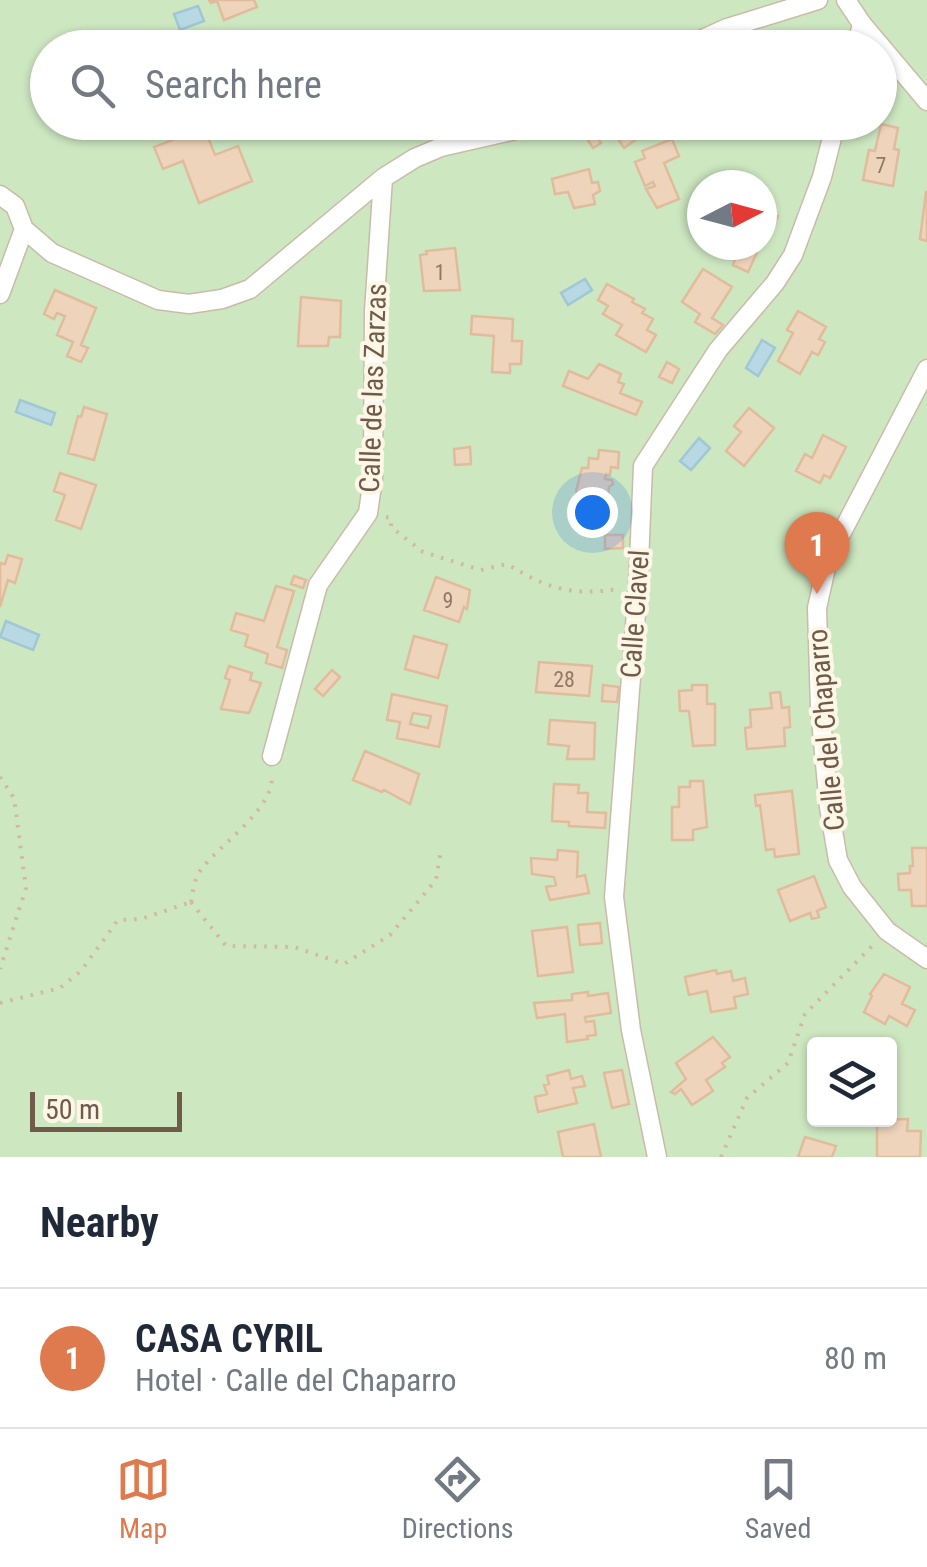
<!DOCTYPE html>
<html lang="en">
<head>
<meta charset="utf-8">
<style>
  :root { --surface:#fff; --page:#f6f6f7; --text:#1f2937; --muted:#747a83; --line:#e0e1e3; --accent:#de7a4d }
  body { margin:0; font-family:"Roboto Condensed",sans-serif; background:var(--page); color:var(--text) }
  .controls { position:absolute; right:30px; bottom:30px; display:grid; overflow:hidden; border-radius:10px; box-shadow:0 2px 8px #0004 }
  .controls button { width:90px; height:90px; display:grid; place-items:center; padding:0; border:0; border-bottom:2px solid var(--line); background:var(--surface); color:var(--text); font:50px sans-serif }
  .compass { position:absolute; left:687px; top:170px; width:90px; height:90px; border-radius:50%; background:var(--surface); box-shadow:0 2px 8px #0004; rotate:84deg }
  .scale { position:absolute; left:30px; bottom:25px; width:152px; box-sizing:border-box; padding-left:10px; border:5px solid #705b4a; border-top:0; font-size:28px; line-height:35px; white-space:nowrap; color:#705b4a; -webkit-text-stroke:8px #fef7e7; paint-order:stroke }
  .you { position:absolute; left:592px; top:512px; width:35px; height:35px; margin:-25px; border:8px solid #fff; border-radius:50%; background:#1a73e8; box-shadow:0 0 0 15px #1a73e833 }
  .badge { display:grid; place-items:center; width:65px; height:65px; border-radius:50%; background:var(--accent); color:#fff; font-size:32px; font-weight:700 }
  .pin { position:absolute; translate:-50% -82px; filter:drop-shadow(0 2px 5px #0008) }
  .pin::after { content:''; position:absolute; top:52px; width:35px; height:30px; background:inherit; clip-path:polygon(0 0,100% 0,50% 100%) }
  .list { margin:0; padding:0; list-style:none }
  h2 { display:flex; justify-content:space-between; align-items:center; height:130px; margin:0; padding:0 40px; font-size:42px }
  h2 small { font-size:32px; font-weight:400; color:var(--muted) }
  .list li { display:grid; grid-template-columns:65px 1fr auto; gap:30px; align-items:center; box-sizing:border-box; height:140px; padding:0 40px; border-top:2px solid var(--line) }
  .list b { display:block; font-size:38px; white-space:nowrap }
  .list p { margin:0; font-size:32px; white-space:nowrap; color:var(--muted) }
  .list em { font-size:32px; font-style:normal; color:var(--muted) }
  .icon { flex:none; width:55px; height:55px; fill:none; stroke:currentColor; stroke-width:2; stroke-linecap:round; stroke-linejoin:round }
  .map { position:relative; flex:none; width:927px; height:1157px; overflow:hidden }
  .search { position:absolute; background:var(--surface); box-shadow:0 2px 8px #0004; left:30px; right:30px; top:30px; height:110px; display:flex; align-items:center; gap:25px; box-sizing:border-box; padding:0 35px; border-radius:55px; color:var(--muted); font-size:38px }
  .sheet { height:270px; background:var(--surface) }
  nav { display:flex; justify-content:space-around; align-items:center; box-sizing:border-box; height:140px; border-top:2px solid var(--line); background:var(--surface); font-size:28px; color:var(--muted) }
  nav a { display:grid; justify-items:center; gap:5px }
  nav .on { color:var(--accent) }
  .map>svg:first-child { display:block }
  .green { fill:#cde7c1; fill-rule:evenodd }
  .water { fill:#b8d9e3; stroke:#9fc7d4; stroke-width:2.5 }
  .building { fill:#eed4bb; stroke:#e0bc9c; stroke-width:2.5; fill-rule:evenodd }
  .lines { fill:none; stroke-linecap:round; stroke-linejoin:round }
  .minor-casing { stroke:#cabba9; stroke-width:21 }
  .path { stroke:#d3b79f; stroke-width:4; stroke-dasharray:2.5 8; stroke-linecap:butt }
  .minor { stroke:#fff; stroke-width:18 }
  .labels { text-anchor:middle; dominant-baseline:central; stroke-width:8; stroke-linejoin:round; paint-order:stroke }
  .number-label { font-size:22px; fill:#907966 }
  .street-label { font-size:28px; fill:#705b4a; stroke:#fef7e7 }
</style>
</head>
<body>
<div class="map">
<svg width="927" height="1157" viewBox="0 0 927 1157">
  <rect width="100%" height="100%" fill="#fbf3e2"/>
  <path class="green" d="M 0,0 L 927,0 L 927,1157 L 0,1157 ZM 48,48 L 880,48 L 880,122 L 48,122 ZM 702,185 L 762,185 L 762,245 L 702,245 ZM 814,1044 L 890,1044 L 890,1120 L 814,1120 Z"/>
  <path class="water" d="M 198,6 L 204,21 L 180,30 L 174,14 Z
    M 585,279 L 592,290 L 568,305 L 561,293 Z
    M 762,340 L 775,348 L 758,376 L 746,368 Z
    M 20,400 L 55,413 L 51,425 L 16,412 Z
    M 699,438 L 710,448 L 691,470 L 680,461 Z
    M 6,621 L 39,635 L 33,650 L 0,637 Z"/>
  <path class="building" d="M 209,0 L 254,0 L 257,7 L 224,20 L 217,1 L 211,3 Z
    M 80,122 L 109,122 L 84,133 Z
    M 165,122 L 202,122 L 215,155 L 238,146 L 252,181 L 199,203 L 183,161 L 163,169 L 154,147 L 178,138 L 176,130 L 169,133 Z
    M 881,124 L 898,128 L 894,149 L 899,150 L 893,186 L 863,180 L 869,150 L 875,151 Z
    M 592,129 L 601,143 L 593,148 L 584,134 Z
    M 632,130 L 638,138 L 624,148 L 618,139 Z
    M 672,139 L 679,156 L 664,163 L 679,199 L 657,208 L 646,189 L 655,186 L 653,182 L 645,186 L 635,162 L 645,158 L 642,151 Z
    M 589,169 L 592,183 L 598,182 L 600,191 L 593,195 L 595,204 L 574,208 L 568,192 L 555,194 L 552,179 Z
    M 926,192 L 927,192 L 927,241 L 920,239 Z
    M 762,199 L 770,203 L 767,212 L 778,216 L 768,239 L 762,237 Z
    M 728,245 L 753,245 L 758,250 L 748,272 L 733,265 L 735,259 L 724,254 Z
    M 455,248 L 460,290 L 424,291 L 420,255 L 427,254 L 426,251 Z
    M 703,269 L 732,287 L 712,318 L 723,325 L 715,334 L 695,322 L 700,314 L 682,302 Z
    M 607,284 L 634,299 L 632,302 L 645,309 L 642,313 L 653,319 L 647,330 L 656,335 L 646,352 L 616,335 L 622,325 L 603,314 L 608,306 L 598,300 Z
    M 55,290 L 96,308 L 81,345 L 88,348 L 81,362 L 67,356 L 73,342 L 57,335 L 65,316 L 57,313 L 54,319 L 44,314 Z
    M 301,297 L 341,301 L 340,337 L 329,337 L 328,346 L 298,346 Z
    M 798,311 L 826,327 L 819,339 L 825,342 L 818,355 L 812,352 L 800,374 L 778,361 L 793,333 L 787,330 Z
    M 472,316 L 513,319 L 512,341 L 522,341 L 521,364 L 510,364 L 510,373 L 492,372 L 494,336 L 471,334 Z
    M 667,362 L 679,369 L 672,383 L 659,377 Z
    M 599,364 L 621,374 L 618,382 L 624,384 L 620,393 L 642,402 L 636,415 L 563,386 L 569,371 L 588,379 Z
    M 84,407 L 107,414 L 94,460 L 68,453 L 78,416 L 81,417 Z
    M 749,408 L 774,428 L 744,466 L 726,451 L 741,432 L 734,426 Z
    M 823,435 L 846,447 L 830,478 L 824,475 L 820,483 L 796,471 L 805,454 L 812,458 Z
    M 470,447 L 471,464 L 455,465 L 454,449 Z
    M 599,450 L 619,452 L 618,468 L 611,467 L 610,475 L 606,474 L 605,479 L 612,480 L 613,484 L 609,487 L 608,500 L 594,499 L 595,493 L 591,492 L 589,498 L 583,499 L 576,491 L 582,468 L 588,468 L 589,458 L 598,459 Z
    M 60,473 L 96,485 L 81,529 L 56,520 L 65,495 L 54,491 Z
    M 605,535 L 623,535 L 623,548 L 605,549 Z
    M 8,555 L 22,559 L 15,583 L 8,580 L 0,607 L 0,563 L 5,564 Z
    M 294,576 L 306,580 L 303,588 L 291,584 Z
    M 436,577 L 470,590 L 467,609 L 464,607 L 459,622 L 424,610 Z
    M 276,586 L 294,591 L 277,647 L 287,650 L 282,668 L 266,663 L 268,654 L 245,646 L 248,635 L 231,630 L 236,613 L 264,621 Z
    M 414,636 L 447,645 L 438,678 L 405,669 Z
    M 539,662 L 592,666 L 589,696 L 536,692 Z
    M 229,666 L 252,673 L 250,680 L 261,683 L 249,713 L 221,709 L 230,680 L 225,678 Z
    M 332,670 L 340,677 L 323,696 L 315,689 Z
    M 603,685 L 619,687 L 617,702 L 602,701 Z
    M 692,685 L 707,685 L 707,704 L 715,704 L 715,745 L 693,746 L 689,711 L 680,711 L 679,691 L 692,690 Z
    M 780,692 L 782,708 L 789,707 L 790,727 L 784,728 L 785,746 L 747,749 L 745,728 L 751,727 L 750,710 L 772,708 L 770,693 Z
    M 392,694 L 447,706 L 439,747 L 397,738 L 400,722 L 387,720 ZM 413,713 L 431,716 L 428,728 L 410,724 Z
    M 550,720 L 595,723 L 594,759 L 567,759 L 569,746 L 548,744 Z
    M 365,751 L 419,774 L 410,804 L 384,790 L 382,792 L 353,780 Z
    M 690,781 L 703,781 L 707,827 L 693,830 L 693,840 L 672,840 L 672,807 L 679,807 L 679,787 L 690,787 Z
    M 554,784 L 579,785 L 578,793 L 588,793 L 587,812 L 606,813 L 605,828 L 569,826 L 569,822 L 552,821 Z
    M 792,791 L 799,854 L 775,857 L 774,849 L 766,850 L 760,805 L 756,806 L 755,795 Z
    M 912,848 L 927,848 L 927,906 L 912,906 L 911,890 L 899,890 L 898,874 L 910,873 L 910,866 L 913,866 Z
    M 558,850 L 578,852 L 577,877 L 585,875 L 589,893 L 550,900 L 546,887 L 556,885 L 554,877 L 532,874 L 531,858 L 557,860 Z
    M 814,876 L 826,907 L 817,911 L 819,917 L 812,919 L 810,913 L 790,921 L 778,890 Z
    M 600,923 L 602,943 L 580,945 L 578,925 Z
    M 567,927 L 573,972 L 538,976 L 532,931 Z
    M 716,970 L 717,974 L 731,971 L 733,981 L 745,978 L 748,994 L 734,997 L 736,1008 L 711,1012 L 707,991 L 689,995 L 685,977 Z
    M 884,974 L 910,987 L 902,1004 L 915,1010 L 907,1026 L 889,1016 L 885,1024 L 864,1012 L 872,996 L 870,994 Z
    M 588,992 L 588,996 L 608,993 L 611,1013 L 585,1017 L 586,1022 L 594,1021 L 596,1035 L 587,1036 L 588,1039 L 567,1042 L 565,1014 L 537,1018 L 534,1003 L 572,1000 L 572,994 Z
    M 713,1037 L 730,1057 L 722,1063 L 725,1067 L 706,1080 L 713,1091 L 692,1105 L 681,1089 L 675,1094 L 671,1092 L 686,1079 L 676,1063 Z
    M 569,1070 L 571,1079 L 582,1076 L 585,1086 L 573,1088 L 577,1103 L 538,1112 L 535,1097 L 547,1094 L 544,1085 L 549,1084 L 547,1076 Z
    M 622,1070 L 629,1104 L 612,1108 L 604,1073 Z
    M 908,1119 L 907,1131 L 921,1131 L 920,1157 L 877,1157 L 877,1120 Z
    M 594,1124 L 601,1157 L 563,1157 L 558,1132 Z
    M 805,1137 L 836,1146 L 832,1157 L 798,1157 Z"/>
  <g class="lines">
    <defs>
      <path id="minor" d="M 846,0 L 862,24 L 856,48
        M 862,24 L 927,101
        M 683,48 L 727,28 L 818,0
        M 0,195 L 15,206 L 24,229 L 52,253 L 158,300 L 189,304 L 222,299 L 250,289 L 383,178 L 415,158 L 441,147 L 551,122
        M 0,294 L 24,229
        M 927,369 L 828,559 L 817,608 L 820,708 L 829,807 L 838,860 L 852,887 L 887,931 L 927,959
        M 272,756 L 318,585 L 368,513 L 373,478 L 374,312 L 383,178
        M 657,1157 L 631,1030 L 614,897 L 638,587 L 643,466 L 718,350 L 775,283 L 793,255 L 822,177 L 836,122"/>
    </defs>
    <use href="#minor" class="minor-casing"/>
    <path class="path" d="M 386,517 L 391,518 L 391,527 L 423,552 L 481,570 L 507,564 C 548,589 571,596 619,589
      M 0,777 L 14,798 L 26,888 L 0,969
      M 191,902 L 226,946 L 294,947 L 344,964 L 390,935 L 436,880 L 441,849
      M 191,902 C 193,892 194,879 200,871 C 219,844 273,811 272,776
      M 0,1003 L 60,988 L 81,971 L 118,920 L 141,919 L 191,902
      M 721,1157 L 747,1098 L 788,1063 L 805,1014 L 873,945"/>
    <use href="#minor" class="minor"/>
  </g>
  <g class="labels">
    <g class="number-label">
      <text x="881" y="165">7</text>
      <text x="440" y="272">1</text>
      <text x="448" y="600">9</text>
      <text x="564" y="679">28</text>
    </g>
    <g class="street-label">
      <text transform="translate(373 388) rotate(-88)">Calle de las Zarzas</text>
      <text transform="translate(635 614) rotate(-86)">Calle Clavel</text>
      <text transform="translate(826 730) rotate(-95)">Calle del Chaparro</text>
    </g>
  </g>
</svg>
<div class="controls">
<button><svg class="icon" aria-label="layers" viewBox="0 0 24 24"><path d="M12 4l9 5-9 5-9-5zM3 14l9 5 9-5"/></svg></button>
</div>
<svg class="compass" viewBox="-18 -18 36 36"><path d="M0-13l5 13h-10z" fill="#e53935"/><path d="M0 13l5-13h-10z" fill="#747a83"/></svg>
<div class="scale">50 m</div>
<div class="you"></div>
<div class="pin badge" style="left:817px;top:594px">1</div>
<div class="search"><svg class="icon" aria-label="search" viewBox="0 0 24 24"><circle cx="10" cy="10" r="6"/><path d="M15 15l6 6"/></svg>Search here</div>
</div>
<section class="sheet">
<h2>Nearby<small></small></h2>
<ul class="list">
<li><span class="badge">1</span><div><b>CASA CYRIL</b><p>Hotel · Calle del Chaparro</p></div><em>80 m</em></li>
</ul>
</section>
<nav>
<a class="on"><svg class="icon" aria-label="map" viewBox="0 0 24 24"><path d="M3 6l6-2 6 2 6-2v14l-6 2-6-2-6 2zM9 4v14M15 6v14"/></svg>Map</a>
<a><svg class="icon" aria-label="directions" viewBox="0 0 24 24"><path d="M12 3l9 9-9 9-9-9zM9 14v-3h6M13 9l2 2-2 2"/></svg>Directions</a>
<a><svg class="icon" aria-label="saved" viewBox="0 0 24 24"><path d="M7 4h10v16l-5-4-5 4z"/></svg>Saved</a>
</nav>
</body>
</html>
